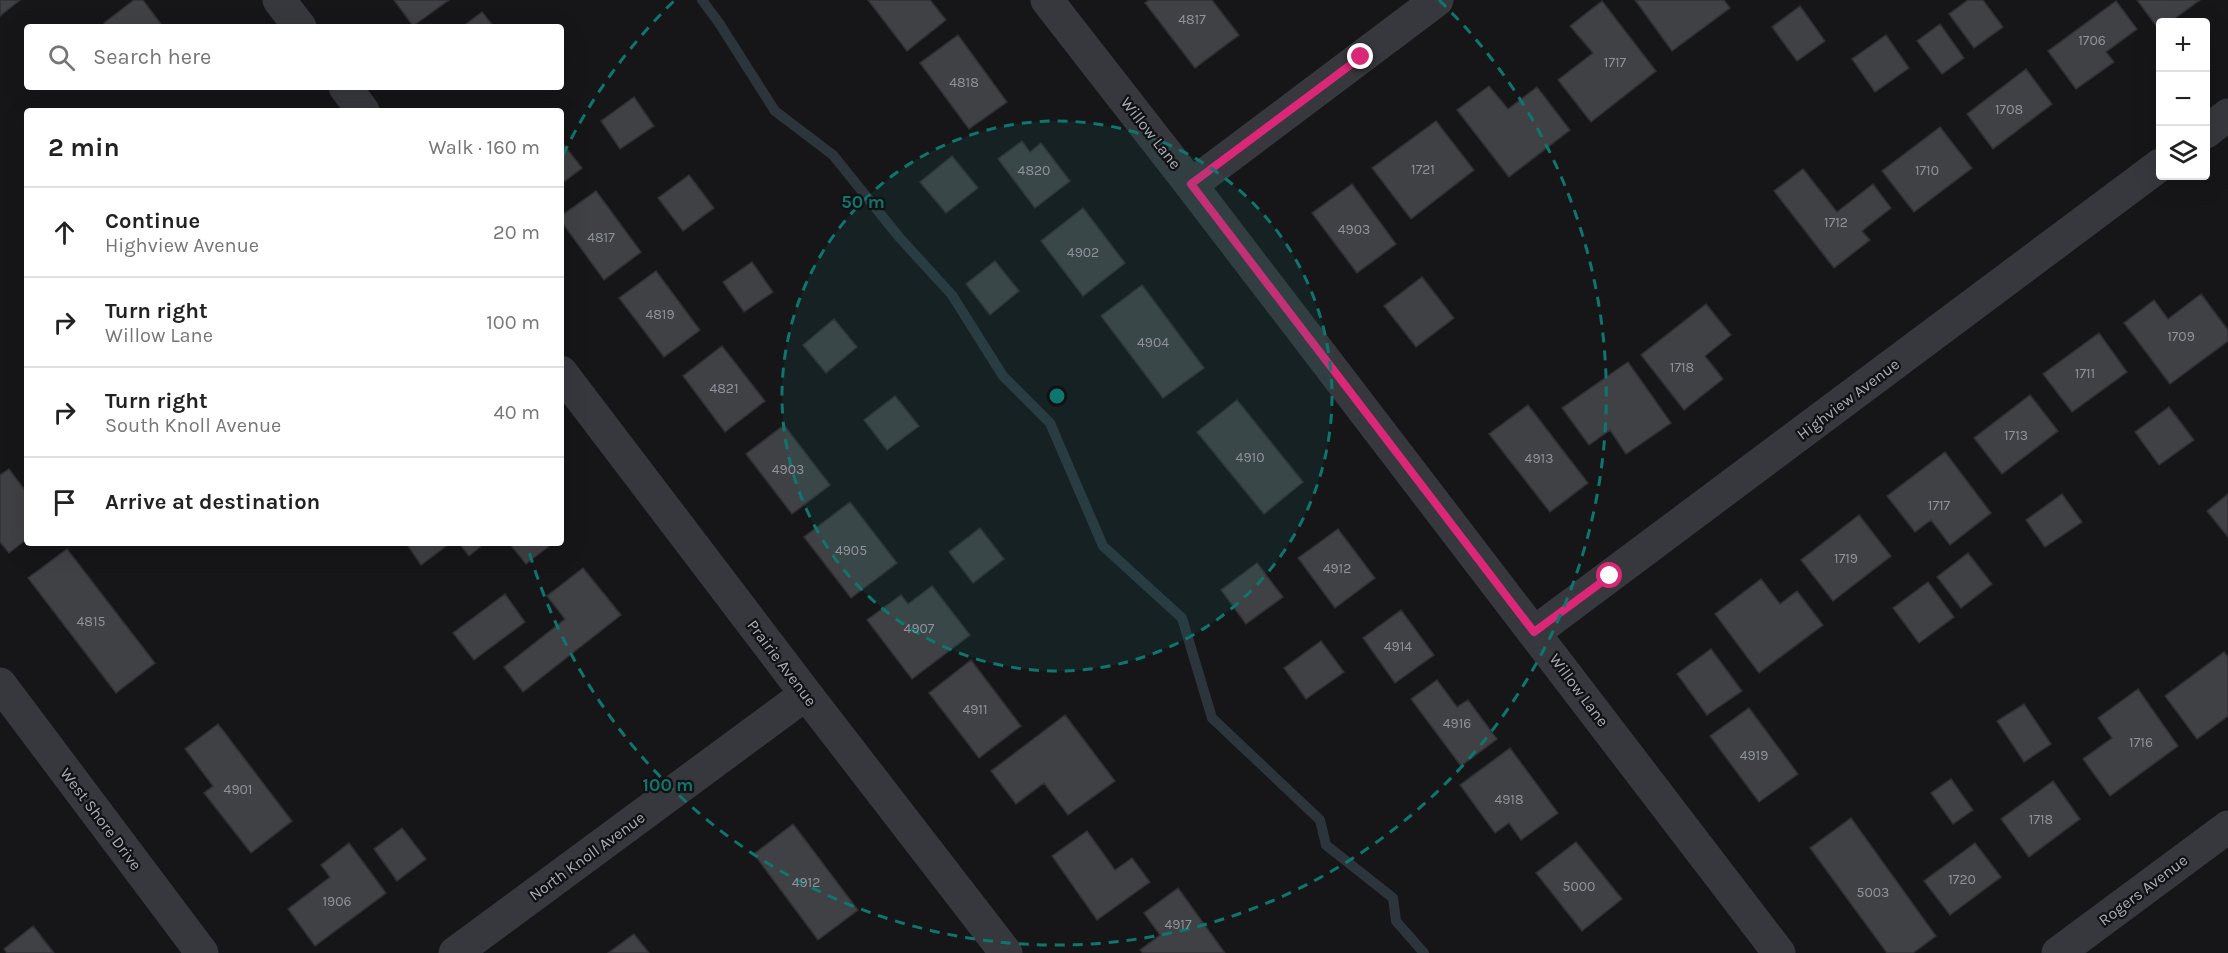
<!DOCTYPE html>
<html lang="en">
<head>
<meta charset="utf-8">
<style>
  :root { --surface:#fff; --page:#f2f2f2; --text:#222; --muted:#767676; --line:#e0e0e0 }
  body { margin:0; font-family:Karla,sans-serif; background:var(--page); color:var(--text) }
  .controls { position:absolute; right:18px; top:18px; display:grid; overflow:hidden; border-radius:6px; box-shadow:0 6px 24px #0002 }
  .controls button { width:54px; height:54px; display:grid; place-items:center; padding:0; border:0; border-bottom:2px solid var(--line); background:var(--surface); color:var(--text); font:30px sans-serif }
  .stop { position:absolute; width:18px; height:18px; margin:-14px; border:4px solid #db2777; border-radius:50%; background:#fff }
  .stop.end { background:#db2777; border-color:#fff; box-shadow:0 2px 6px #0008 }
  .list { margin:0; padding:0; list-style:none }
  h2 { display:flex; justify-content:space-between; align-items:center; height:78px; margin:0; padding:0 24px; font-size:26px }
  h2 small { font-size:20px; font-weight:400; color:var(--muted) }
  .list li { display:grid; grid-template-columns:39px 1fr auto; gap:18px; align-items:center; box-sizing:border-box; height:90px; padding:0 24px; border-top:2px solid var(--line) }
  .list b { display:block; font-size:22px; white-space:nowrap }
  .list p { margin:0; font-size:20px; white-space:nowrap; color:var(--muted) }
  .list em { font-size:20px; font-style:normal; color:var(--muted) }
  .icon { flex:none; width:33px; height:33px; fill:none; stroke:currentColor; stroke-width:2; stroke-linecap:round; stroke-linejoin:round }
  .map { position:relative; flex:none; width:2228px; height:953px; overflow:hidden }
  .search { position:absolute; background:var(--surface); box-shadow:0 6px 24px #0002; left:24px; top:24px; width:540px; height:66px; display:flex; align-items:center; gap:15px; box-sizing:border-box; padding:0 21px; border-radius:6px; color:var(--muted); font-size:22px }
  .panel { position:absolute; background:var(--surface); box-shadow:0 6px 24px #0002; left:24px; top:108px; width:540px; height:438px; border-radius:6px }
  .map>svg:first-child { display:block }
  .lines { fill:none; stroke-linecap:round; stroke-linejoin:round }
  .stream { stroke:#2c353c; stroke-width:10 }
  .building { fill:#404145; stroke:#303034; stroke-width:1.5 }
  .minor { stroke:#37383d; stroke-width:33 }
  .route { stroke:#db2777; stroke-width:8 }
  .ring { fill:none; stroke:#0f766e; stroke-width:3; stroke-dasharray:10 8 }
  .labels { text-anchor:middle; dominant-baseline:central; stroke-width:4.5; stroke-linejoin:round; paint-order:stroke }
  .number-label { font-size:14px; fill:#8e929b }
  .street-label { font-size:16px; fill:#a8adb8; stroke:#111113 }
  .centre { fill:#0f766e; stroke:#111113; stroke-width:3 }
  .ring-label { font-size:18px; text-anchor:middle; font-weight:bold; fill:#0f766e; stroke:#111113; stroke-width:4.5; stroke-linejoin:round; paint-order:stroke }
</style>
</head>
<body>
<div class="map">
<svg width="2228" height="953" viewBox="0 0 2228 953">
  <rect width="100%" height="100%" fill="#161618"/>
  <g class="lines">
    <path class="stream" d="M 702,0 L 719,23 L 775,111 L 833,155 L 899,237 L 952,295 L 1003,376 L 1050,423 L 1103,546 L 1182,618 L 1212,718 L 1320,820 L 1326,845 L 1393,898 L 1396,921 L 1424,953"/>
  </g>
  <path class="building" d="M 0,0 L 20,0 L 0,16 Z
    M 134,0 L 143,0 L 163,27 L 106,27 L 104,23 Z
    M 394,0 L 449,0 L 413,26 Z
    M 868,0 L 930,0 L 946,20 L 907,51 Z
    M 1149,0 L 1212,0 L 1239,35 L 1195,68 L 1145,3 Z
    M 1635,0 L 1724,0 L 1730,8 L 1672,51 Z
    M 1968,0 L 1983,0 L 2003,27 L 1974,48 L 1949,14 Z
    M 2137,0 L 2200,0 L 2170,22 L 2160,22 L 2160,31 Z
    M 1602,1 L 1656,71 L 1591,122 L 1558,80 L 1593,53 L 1570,26 Z
    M 2116,1 L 2137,29 L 2106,52 L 2114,62 L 2076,89 L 2048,51 Z
    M 1800,6 L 1825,41 L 1797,61 L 1772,27 Z
    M 482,12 L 494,27 L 462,27 Z
    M 1940,24 L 1964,58 L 1942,74 L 1917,41 Z
    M 958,35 L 1007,102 L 969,129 L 920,63 Z
    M 1886,35 L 1909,68 L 1875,92 L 1852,59 Z
    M 2026,69 L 2052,104 L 1993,149 L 1967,114 Z
    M 1489,86 L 1508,109 L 1537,87 L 1570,130 L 1509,177 L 1457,110 Z
    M 634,97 L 654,126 L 620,149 L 601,121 Z
    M 1436,121 L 1474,170 L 1411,219 L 1372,168 Z
    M 1940,127 L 1972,168 L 1914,212 L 1882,171 Z
    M 561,141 L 582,168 L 561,184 Z
    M 1022,141 L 1030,152 L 1041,143 L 1070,181 L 1035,208 L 998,159 Z
    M 952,156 L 978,188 L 946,213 L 920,182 Z
    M 1803,169 L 1837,212 L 1873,184 L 1891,208 L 1862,231 L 1870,240 L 1834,268 L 1774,191 Z
    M 689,175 L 714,208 L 683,231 L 658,198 Z
    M 1352,184 L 1396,244 L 1357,273 L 1312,213 Z
    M 596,191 L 641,252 L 604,280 L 561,221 L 561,216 Z
    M 1083,208 L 1125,263 L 1083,296 L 1041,241 Z
    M 995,261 L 1019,291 L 990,315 L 966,284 Z
    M 752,262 L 773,292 L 744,312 L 723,282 Z
    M 656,271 L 700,330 L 664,357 L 619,298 Z
    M 1422,277 L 1454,318 L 1416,347 L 1384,306 Z
    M 1142,285 L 1204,368 L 1163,398 L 1101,316 Z
    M 2201,294 L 2228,330 L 2228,341 L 2170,384 L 2124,323 L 2154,300 L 2168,319 Z
    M 1706,304 L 1731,335 L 1705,356 L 1723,379 L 1684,410 L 1641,355 Z
    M 834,319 L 857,347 L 826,373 L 803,345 Z
    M 2099,333 L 2127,372 L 2072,412 L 2043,374 Z
    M 722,346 L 765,401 L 725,432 L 683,376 Z
    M 1628,362 L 1671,423 L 1626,454 L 1610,430 L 1589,445 L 1562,408 Z
    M 2030,395 L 2058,431 L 2002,474 L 1974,438 Z
    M 895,396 L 919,426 L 887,450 L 864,420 Z
    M 1237,400 L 1303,482 L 1264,514 L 1197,432 Z
    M 1528,405 L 1588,483 L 1550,512 L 1489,434 Z
    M 2169,407 L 2194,440 L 2159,465 L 2135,432 Z
    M 784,425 L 830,485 L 792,514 L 746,454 Z
    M 1945,452 L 1991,513 L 1950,545 L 1931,520 L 1915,532 L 1887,496 Z
    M 9,469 L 27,493 L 27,539 L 9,553 L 0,542 L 0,475 Z
    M 2062,494 L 2082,522 L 2045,547 L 2026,520 Z
    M 2228,494 L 2228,537 L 2207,511 Z
    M 850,502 L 897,563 L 851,598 L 804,537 Z
    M 1859,515 L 1891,556 L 1833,601 L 1801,560 Z
    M 980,528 L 1004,559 L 973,583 L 949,552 Z
    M 1338,529 L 1375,578 L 1335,608 L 1298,558 Z
    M 406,543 L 449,543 L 449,544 L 421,565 Z
    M 459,543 L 485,543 L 469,556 Z
    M 509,543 L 553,543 L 526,564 Z
    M 67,549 L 155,663 L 116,693 L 28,578 Z
    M 1968,553 L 1992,584 L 1961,608 L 1937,577 Z
    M 1257,563 L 1283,597 L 1246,624 L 1221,590 Z
    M 583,568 L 621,615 L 523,692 L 504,667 L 565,619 L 547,596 Z
    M 1761,579 L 1780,604 L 1797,591 L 1823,625 L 1759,673 L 1715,614 Z
    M 1928,582 L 1954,617 L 1919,643 L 1893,608 Z
    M 932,586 L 970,635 L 912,679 L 867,620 L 901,595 L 908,604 Z
    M 505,594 L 525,622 L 474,660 L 453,633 Z
    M 1401,610 L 1434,655 L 1395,683 L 1363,638 Z
    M 1321,641 L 1344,672 L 1306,699 L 1284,668 Z
    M 1711,649 L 1742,691 L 1707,715 L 1677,674 Z
    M 2224,652 L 2228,657 L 2228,716 L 2197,739 L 2165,696 Z
    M 971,660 L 1021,726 L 979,758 L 929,693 Z
    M 1437,680 L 1457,707 L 1468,700 L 1497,739 L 1461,766 L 1411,699 Z
    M 2138,689 L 2178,746 L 2110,796 L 2083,759 L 2112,738 L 2098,718 Z
    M 2024,704 L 2051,744 L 2024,762 L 1997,721 Z
    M 1749,708 L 1798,774 L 1759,802 L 1710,736 Z
    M 1065,715 L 1115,781 L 1068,815 L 1044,783 L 1016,804 L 991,771 Z
    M 218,724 L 292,821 L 251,853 L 204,793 L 213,786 L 185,749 Z
    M 1510,748 L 1558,813 L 1521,840 L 1509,823 L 1495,833 L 1460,785 Z
    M 1951,779 L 1973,810 L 1953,824 L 1931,793 Z
    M 2053,781 L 2080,819 L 2029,857 L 2001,819 Z
    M 1851,818 L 1936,936 L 1913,953 L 1887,953 L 1810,848 Z
    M 793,824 L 858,910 L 818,940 L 754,854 Z
    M 402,828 L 426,859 L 397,881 L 374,849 Z
    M 1087,831 L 1115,870 L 1132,858 L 1150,882 L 1097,920 L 1052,856 Z
    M 1576,842 L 1622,899 L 1582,931 L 1536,873 Z
    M 349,843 L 386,893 L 315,946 L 288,909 L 330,877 L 321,865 Z
    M 1975,843 L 2001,877 L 1950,915 L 1924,881 Z
    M 1178,888 L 1225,953 L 1143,953 L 1140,950 L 1160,935 L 1144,913 Z
    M 33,926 L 54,953 L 7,953 L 4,949 Z
    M 634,934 L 649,953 L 608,953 Z"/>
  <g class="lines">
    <path class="minor" d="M 279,0 L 300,27
      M 1047,0 L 1191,185 L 1779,953
      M 345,87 L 363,111
      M 2206,132 L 2228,115
      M 1191,185 L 1437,0
      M 561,372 L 806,694 L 1006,953
      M 1535,632 L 2160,165
      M 0,684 L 202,953
      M 455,953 L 806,694
      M 2058,953 L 2228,827"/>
  </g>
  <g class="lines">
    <path class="route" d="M 1361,57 L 1191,184 L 1534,632 L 1610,576"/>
  </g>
  <circle cx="1057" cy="396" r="275" fill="#0f766e" fill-opacity=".12"/>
  <g class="ring">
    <circle cx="1057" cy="396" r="275"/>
    <path d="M563 155A550 550 0 0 1 675 0M1439 0A550 550 0 1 1 528 548"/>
  </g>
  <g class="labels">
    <g class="number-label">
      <text x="1192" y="19">4817</text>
      <text x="2092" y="40">1706</text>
      <text x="1615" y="62">1717</text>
      <text x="964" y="82">4818</text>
      <text x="2009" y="109">1708</text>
      <text x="1423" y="169">1721</text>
      <text x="1034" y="170">4820</text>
      <text x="1927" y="170">1710</text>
      <text x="1836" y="222">1712</text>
      <text x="1354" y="229">4903</text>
      <text x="601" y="237">4817</text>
      <text x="1083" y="252">4902</text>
      <text x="660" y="314">4819</text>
      <text x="2181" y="336">1709</text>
      <text x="1153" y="342">4904</text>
      <text x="1682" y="367">1718</text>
      <text x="2085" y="373">1711</text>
      <text x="724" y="388">4821</text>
      <text x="2016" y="435">1713</text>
      <text x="1250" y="457">4910</text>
      <text x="1539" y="458">4913</text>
      <text x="788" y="469">4903</text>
      <text x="1939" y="505">1717</text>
      <text x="851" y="550">4905</text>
      <text x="1846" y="558">1719</text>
      <text x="1337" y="568">4912</text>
      <text x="91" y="621">4815</text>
      <text x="919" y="628">4907</text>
      <text x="1398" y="646">4914</text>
      <text x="975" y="709">4911</text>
      <text x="1457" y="723">4916</text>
      <text x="2141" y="742">1716</text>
      <text x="1754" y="755">4919</text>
      <text x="238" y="789">4901</text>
      <text x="1509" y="799">4918</text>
      <text x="2041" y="819">1718</text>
      <text x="1962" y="879">1720</text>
      <text x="806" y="882">4912</text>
      <text x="1579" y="886">5000</text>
      <text x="1873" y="892">5003</text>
      <text x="337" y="901">1906</text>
      <text x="1178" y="924">4917</text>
    </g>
    <g class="street-label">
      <text transform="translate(1151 133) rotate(52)">Willow Lane</text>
      <text transform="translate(1848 399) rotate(-37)">Highview Avenue</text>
      <text transform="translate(782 663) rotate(53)">Prairie Avenue</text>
      <text transform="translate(1579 690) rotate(53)">Willow Lane</text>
      <text transform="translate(101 819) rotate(53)">West Shore Drive</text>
      <text transform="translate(587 856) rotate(-36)">North Knoll Avenue</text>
      <text transform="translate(2143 890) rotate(-37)">Rogers Avenue</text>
    </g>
  </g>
  <circle cx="1057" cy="396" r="9" class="centre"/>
  <g class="ring-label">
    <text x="863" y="208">50 m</text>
    <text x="668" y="791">100 m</text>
  </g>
</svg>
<div class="controls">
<button>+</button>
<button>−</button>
<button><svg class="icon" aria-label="layers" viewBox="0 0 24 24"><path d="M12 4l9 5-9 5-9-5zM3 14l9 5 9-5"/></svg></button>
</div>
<div class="stop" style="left:1610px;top:576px"></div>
<div class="stop end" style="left:1361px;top:57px"></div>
<div class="search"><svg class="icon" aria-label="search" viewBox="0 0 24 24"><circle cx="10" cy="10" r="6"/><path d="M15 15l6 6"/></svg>Search here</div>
<section class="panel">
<h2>2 min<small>Walk · 160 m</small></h2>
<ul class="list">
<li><svg class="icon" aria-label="ahead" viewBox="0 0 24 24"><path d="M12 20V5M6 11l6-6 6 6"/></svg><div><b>Continue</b><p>Highview Avenue</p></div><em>20 m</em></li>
<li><svg class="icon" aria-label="right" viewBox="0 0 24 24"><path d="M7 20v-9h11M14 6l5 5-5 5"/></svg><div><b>Turn right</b><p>Willow Lane</p></div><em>100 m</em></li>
<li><svg class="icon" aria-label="right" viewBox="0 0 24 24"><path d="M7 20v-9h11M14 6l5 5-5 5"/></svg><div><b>Turn right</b><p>South Knoll Avenue</p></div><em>40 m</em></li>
<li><svg class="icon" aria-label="arrive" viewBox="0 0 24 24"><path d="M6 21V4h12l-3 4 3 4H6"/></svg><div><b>Arrive at destination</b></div></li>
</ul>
</section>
</div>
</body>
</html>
